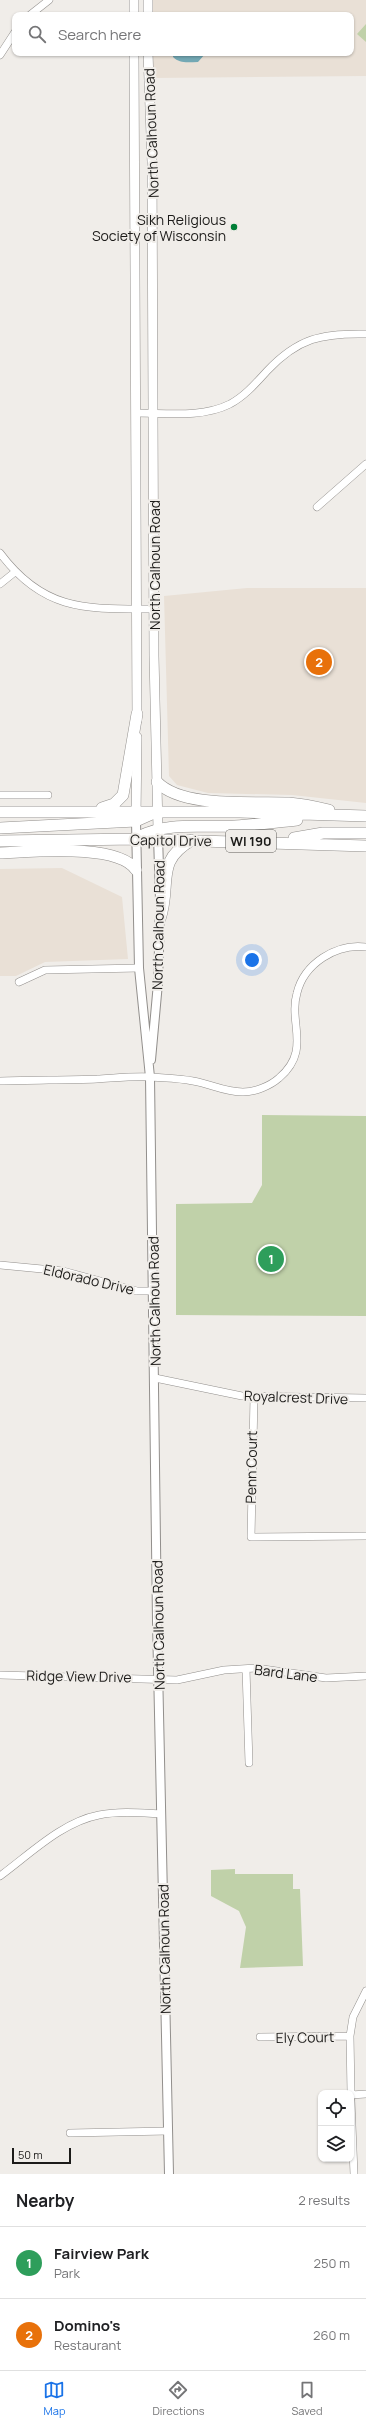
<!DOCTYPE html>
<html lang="en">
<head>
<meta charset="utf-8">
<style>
  :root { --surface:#fff; --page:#f6f6f6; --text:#202124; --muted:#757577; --line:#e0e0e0; --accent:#1a73e8 }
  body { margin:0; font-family:Manrope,sans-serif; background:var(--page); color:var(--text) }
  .controls { position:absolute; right:12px; bottom:12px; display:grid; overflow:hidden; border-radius:8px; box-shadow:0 1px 3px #0004 }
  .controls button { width:36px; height:36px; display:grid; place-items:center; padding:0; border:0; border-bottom:1px solid var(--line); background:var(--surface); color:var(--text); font:20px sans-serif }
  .scale { position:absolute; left:12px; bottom:10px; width:59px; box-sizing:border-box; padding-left:4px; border:2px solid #1c1b19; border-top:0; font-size:11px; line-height:14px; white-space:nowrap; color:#1c1b19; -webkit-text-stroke:3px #f0ede9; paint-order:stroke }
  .you { position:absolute; left:252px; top:960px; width:14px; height:14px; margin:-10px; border:3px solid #fff; border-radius:50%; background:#1a73e8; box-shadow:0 0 0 6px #1a73e833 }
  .badge { display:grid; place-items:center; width:26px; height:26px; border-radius:50%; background:var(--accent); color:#fff; font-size:13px; font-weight:700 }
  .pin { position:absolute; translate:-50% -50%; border:2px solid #fff; box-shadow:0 1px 4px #0006 }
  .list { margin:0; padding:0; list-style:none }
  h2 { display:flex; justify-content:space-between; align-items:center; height:52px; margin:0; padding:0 16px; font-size:17px }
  h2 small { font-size:13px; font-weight:400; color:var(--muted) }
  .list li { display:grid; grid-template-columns:26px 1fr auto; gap:12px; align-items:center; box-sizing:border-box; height:72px; padding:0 16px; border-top:1px solid var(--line) }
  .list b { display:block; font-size:15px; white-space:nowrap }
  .list p { margin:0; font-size:13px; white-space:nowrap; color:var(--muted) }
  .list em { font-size:13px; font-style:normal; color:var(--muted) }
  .icon { flex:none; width:22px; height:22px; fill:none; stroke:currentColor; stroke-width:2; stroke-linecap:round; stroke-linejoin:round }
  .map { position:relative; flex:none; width:366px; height:2174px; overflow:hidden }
  .search { position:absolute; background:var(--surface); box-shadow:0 1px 3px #0004; left:12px; right:12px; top:12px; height:44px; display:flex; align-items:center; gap:10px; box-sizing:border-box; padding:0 14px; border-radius:8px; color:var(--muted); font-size:15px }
  .sheet { height:196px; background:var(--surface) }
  nav { display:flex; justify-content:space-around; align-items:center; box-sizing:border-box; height:56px; border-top:1px solid var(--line); background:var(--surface); font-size:11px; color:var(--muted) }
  nav a { display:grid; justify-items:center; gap:2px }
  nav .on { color:var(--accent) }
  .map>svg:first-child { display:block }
  .built { fill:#e9e0d6 }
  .green { fill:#c0d1a9 }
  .water { fill:#73a8b4 }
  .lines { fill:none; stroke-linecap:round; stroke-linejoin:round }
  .minor-casing { stroke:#928f8c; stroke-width:8 }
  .tertiary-casing { stroke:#928f8c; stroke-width:10 }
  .secondary-casing { stroke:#928f8c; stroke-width:10 }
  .primary-casing { stroke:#928f8c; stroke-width:12 }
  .minor { stroke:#fff; stroke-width:7 }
  .tertiary { stroke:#fff; stroke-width:8 }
  .secondary { stroke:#fff; stroke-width:9 }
  .primary { stroke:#fff; stroke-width:11 }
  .poi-dot { fill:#007e36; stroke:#f0ede9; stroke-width:1.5 }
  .labels { text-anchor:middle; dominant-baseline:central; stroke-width:4; stroke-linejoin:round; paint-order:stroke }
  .shield { fill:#f0ede9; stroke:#5c5a57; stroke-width:1 }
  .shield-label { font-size:13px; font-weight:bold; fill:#1c1b19 }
  .street-label { font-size:14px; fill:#1c1b19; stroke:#f0ede9 }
  .poi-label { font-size:14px; fill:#1c1b19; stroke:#f0ede9; text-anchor:end }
</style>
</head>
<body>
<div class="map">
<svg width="366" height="2174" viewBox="0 0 366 2174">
  <rect width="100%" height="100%" fill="#f0ede9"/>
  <path class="built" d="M 153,0 L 366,0 L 366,76 L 154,78 L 153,53 L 351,53 L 351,15 L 153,15 Z
    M 247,588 L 366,588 L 366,803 L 292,795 L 208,793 L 177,785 L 169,776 L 164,596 Z
    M 62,868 L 122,897 L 128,959 L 45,962 L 16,976 L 0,976 L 0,869 Z"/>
  <path class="green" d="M 366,24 L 366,42 L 357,34 Z
    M 262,1115 L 366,1116 L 366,1316 L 176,1315 L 176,1204 L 252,1203 L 262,1185 Z
    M 235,1869 L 235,1874 L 293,1874 L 293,1889 L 300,1889 L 303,1966 L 240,1968 L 246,1927 L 239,1911 L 211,1896 L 211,1870 Z"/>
  <path class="water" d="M 173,53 L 205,53 L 205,54 L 198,62 C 188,62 180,64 173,57 Z"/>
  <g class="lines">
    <defs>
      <path id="minor" d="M 30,15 L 49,0
        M 0,55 L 15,32
        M 136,413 C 167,413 202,418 230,404 C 245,396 256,383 267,371 C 298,338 322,333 366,334
        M 317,507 L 366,464
        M 0,553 C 44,612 87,609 154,609
        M 0,584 L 15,572
        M 0,795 L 48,795
        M 19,982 L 45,970 L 139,968
        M 0,1081 C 32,1080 65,1080 97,1079 C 115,1078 133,1076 151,1077 C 165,1078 180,1078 193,1081 C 211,1084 224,1092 243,1092 C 255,1092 270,1086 279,1078 C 312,1050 288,1023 297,993 C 304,964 336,943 366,947
        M 0,1265 L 63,1271 L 137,1291 L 154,1291
        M 155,1378 L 242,1396 L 366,1398
        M 254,1397 L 251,1537 L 366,1536
        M 246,1669 L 249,1763
        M 0,1675 L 177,1680 L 224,1670 L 256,1668 L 326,1678 L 366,1676
        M 0,1876 C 30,1854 62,1822 99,1815 C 120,1811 141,1813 161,1814
        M 260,2037 L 350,2036
        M 351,2093 L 350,2036 L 353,2017 L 366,1991
        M 351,2095 L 366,2094
        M 351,2101 L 354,2174
        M 70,2133 L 168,2131"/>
      <path id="tertiary" d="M 136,821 L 139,968 L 150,1077 L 157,1621 L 169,2174
        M 158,836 L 160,900
        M 151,1060 L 158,983 L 160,914"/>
      <path id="secondary" d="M 134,0 L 134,15
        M 148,0 L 148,15
        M 134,53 L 137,720
        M 148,53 L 152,162 L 154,656 L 158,829
        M 136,818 L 137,737"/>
      <path id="primary" d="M 157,782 C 183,809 254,801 289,803 C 302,804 316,807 329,810
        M 102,808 L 114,804 L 123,795 L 137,714
        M 0,812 L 240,812 L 366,816
        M 0,828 L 136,821 L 154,813
        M 138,837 C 169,821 202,828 235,826 C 256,825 276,822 297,820
        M 294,838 L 323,833 L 366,833
        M 0,841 L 136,839 L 366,846
        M 0,853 C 31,852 118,843 136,870
        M 160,919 C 172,883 154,862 192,840"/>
    </defs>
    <use href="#minor" class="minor-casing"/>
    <use href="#tertiary" class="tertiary-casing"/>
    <use href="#secondary" class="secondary-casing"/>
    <use href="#primary" class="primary-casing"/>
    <use href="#minor" class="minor"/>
    <use href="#tertiary" class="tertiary"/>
    <use href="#secondary" class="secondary"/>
    <use href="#primary" class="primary"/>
  </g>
  <circle class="poi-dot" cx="234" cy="227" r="4"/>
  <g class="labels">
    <rect class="shield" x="226" y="830" width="50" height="22" rx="3"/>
    <g class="shield-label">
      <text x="251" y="841">WI 190</text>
    </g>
    <g class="street-label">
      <text transform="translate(151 133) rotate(-92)">North Calhoun Road</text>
      <text transform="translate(154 565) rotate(-90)">North Calhoun Road</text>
      <text transform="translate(171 840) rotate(1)">Capitol Drive</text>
      <text transform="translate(158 925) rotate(-89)">North Calhoun Road</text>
      <text transform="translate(89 1279) rotate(13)">Eldorado Drive</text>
      <text transform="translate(154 1301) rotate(-91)">North Calhoun Road</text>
      <text transform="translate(296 1397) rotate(2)">Royalcrest Drive</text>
      <text transform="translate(251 1467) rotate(-89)">Penn Court</text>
      <text transform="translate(158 1625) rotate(-91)">North Calhoun Road</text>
      <text transform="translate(286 1673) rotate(7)">Bard Lane</text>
      <text transform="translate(79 1676) rotate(1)">Ridge View Drive</text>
      <text transform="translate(164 1949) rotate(-91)">North Calhoun Road</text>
      <text transform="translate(305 2037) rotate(-1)">Ely Court</text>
    </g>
    <g class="poi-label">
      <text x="226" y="219">Sikh Religious<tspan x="226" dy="16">Society of Wisconsin</tspan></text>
    </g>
  </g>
</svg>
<div class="controls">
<button><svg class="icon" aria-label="locate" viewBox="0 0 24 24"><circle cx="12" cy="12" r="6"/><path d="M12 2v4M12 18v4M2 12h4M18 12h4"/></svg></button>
<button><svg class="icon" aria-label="layers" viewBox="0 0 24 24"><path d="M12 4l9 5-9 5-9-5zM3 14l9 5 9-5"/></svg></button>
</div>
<div class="scale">50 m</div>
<div class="you"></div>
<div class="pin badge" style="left:271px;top:1259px;background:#2e9e5b">1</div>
<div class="pin badge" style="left:319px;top:662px;background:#e8710a">2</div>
<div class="search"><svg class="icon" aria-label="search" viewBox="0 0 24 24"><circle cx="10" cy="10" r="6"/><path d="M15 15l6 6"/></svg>Search here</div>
</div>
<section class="sheet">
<h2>Nearby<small>2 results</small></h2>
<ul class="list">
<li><span class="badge" style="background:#2e9e5b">1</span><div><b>Fairview Park</b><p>Park</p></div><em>250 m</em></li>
<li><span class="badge" style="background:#e8710a">2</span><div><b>Domino's</b><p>Restaurant</p></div><em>260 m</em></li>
</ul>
</section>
<nav>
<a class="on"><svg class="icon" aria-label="map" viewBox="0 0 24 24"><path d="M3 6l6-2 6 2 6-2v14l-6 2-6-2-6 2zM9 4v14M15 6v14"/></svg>Map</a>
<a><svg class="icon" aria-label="directions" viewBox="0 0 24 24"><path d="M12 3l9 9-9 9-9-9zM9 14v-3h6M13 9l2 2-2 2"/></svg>Directions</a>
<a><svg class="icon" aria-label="saved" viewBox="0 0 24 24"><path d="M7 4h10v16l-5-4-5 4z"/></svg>Saved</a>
</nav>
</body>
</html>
